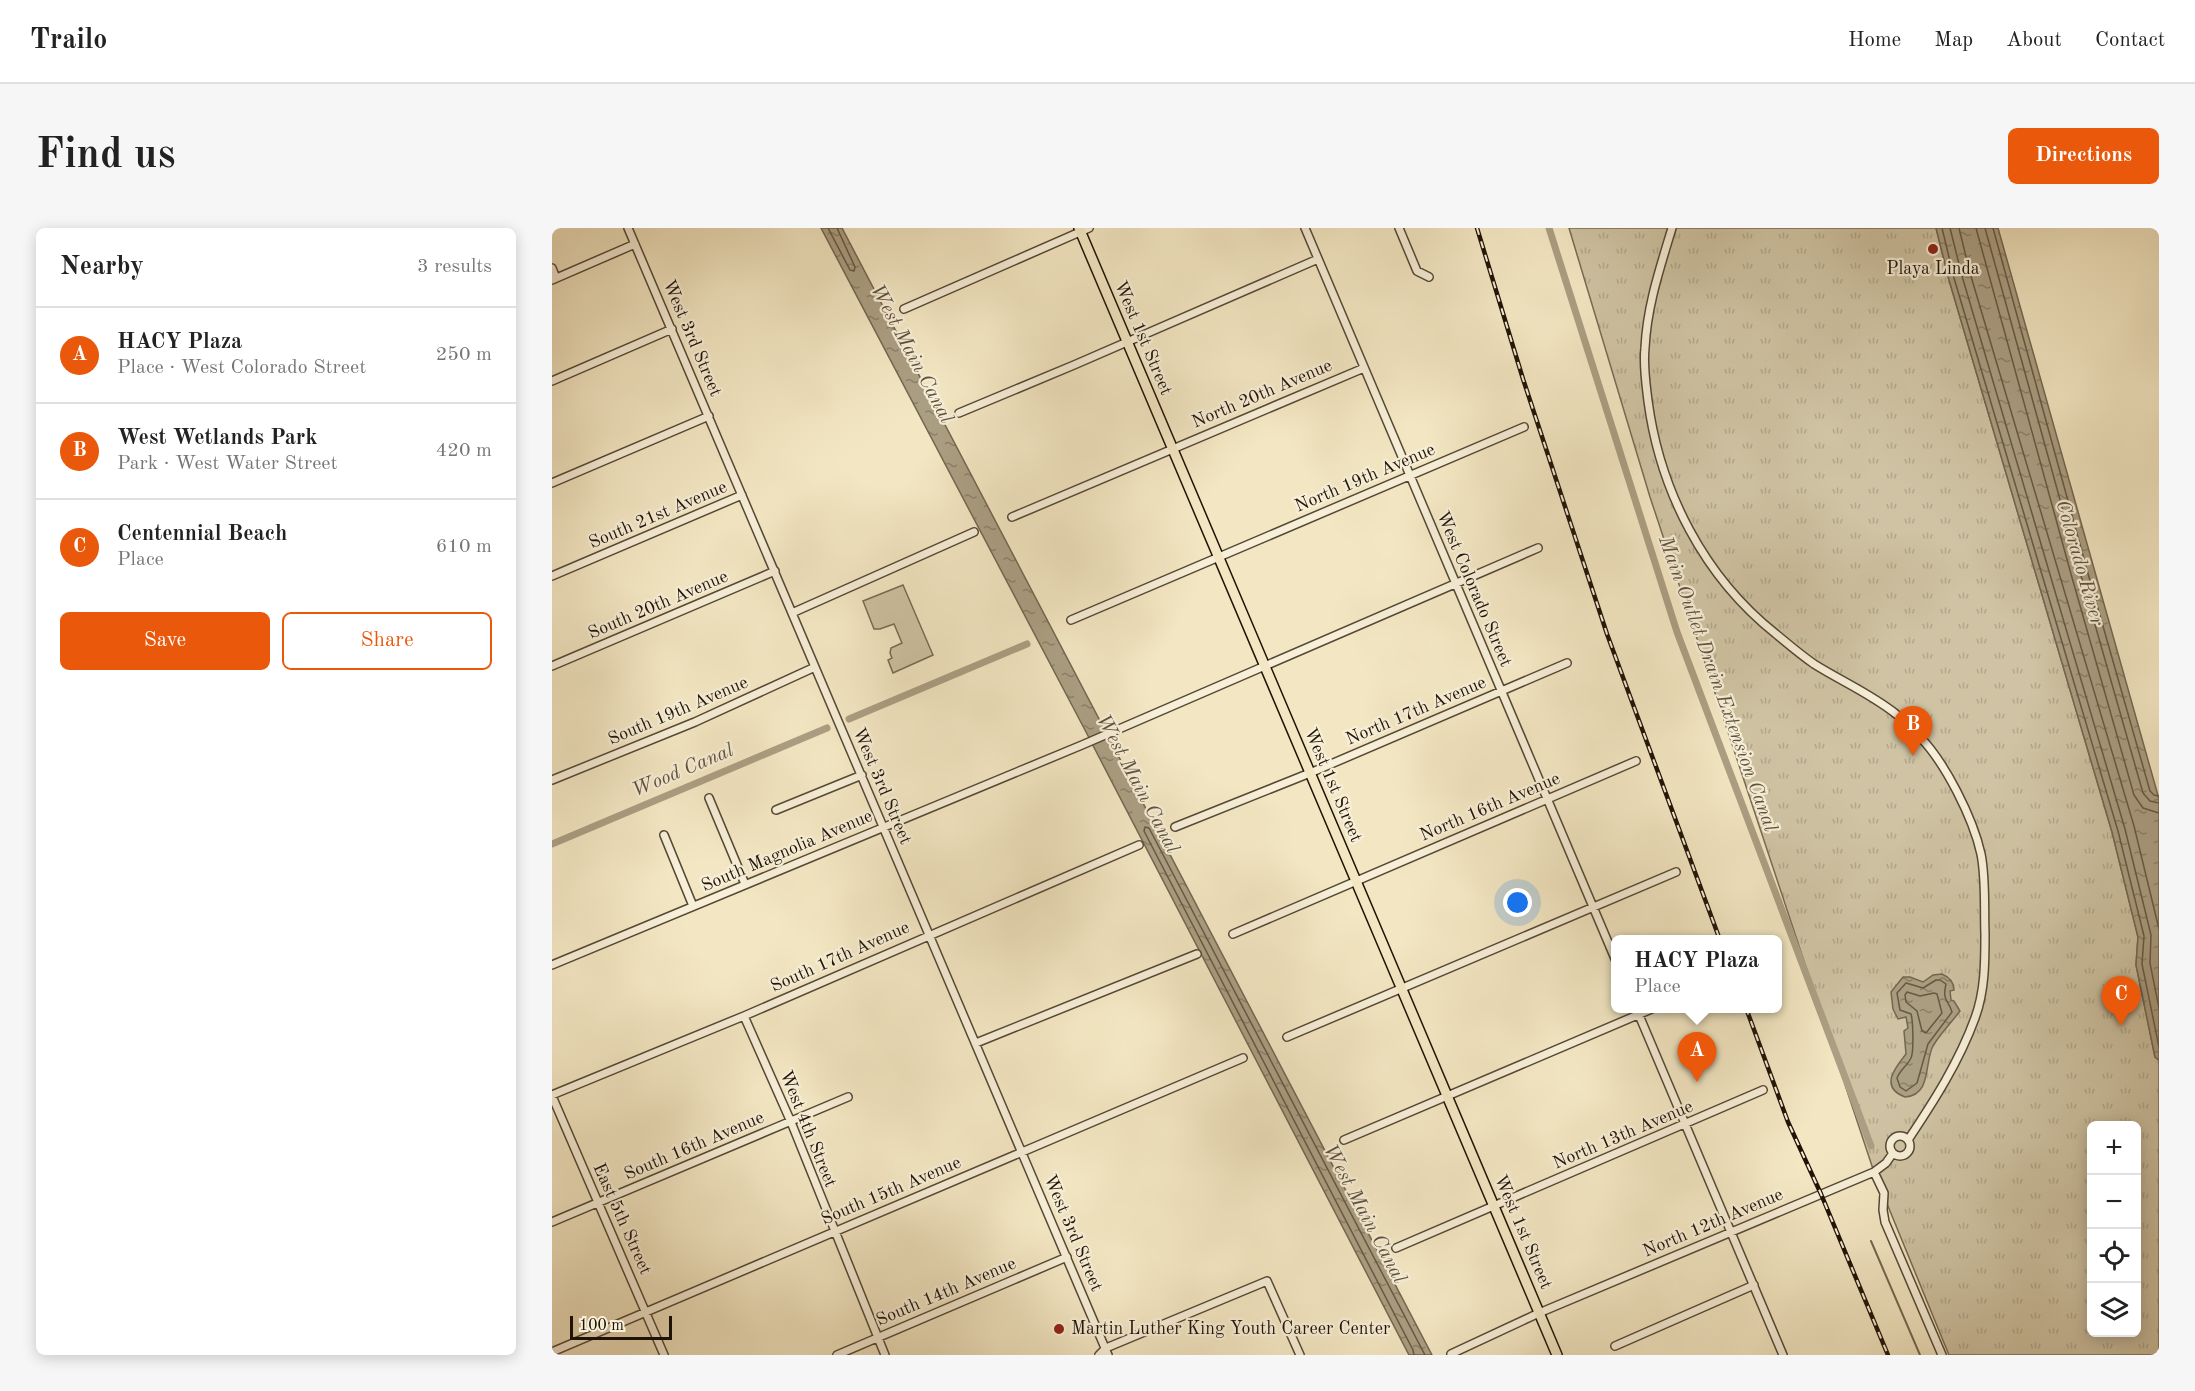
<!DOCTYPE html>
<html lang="en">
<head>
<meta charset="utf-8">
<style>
  :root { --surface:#fff; --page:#f6f6f6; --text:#222; --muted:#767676; --line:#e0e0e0; --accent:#ea580c }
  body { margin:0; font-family:"Old Standard TT",serif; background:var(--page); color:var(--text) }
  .controls { position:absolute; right:18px; bottom:18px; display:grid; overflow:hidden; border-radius:9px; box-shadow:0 3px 15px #0003 }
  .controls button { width:54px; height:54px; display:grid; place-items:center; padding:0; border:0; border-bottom:2px solid var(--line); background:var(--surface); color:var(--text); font:30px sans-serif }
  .scale { position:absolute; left:18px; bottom:15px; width:102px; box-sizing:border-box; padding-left:6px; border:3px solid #201306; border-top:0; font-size:16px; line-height:21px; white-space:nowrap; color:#201306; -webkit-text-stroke:4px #f7efd8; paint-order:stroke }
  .you { position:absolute; left:966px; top:675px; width:21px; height:21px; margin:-15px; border:4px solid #fff; border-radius:50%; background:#1a73e8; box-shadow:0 0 0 9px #1a73e833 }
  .badge { display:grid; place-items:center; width:39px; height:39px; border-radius:50%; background:var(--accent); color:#fff; font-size:20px; font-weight:700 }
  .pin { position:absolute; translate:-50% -50px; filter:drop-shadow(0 2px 3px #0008) }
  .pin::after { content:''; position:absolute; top:32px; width:21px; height:18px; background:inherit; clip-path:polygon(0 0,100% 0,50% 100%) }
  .popup { position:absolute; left:1059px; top:707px; width:171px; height:78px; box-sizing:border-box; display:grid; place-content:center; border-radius:9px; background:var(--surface); filter:drop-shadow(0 2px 4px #0005); font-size:20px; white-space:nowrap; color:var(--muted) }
  .popup b { font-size:22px; color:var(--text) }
  .popup::after { content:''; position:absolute; left:50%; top:100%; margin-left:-12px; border:12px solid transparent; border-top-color:var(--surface) }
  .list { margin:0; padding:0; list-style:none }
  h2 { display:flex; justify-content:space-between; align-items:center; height:78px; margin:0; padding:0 24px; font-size:26px }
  h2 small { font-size:20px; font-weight:400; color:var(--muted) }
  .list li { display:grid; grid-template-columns:39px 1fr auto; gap:18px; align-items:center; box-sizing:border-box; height:96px; padding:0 24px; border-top:2px solid var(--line) }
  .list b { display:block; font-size:22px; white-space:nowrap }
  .list p { margin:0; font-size:20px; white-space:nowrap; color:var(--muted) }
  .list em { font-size:20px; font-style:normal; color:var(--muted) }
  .actions { display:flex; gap:12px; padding:18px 24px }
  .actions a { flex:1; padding:14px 0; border:2px solid var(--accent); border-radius:9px; text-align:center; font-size:21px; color:var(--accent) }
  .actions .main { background:var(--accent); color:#fff }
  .icon { flex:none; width:33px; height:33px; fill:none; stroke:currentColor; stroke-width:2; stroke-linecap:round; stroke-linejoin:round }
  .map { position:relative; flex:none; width:1607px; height:1127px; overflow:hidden; border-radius:9px }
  header { display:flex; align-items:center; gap:36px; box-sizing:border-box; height:84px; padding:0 30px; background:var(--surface); border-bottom:2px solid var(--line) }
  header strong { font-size:28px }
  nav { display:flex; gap:33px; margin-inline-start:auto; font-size:21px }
  .intro { display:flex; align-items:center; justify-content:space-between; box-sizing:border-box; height:144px; padding:0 36px }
  h1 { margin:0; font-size:42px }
  .button { padding:15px 27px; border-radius:9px; background:var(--accent); color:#fff; font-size:21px; font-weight:700 }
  main { display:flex; gap:36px; padding:0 36px }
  aside { flex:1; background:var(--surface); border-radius:9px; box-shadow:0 3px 15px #0003 }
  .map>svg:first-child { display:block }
  .green { fill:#cfc3a3; stroke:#786b54; stroke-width:1.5 }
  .park { fill:url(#park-tufts); stroke:#786b54; stroke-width:1.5; fill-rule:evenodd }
  .water { fill:url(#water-ripples); stroke:#736751; stroke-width:1.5 }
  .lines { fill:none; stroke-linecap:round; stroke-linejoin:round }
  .shore { stroke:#665944; stroke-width:1.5 }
  .stream { stroke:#736751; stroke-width:2 }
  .canal { stroke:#ab9f83; stroke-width:7 }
  .minor-casing { stroke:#554835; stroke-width:10 }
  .major-casing { stroke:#201306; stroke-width:12 }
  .minor { stroke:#f7efd8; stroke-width:7 }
  .major { stroke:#f3e7c3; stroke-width:9 }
  .rail-casing { stroke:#201306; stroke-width:4.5 }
  .rail { stroke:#f7efd8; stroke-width:2; stroke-dasharray:7; stroke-linecap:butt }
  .poi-dot { fill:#8f2418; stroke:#f7efd8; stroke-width:2 }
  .labels { text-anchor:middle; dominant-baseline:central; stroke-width:4.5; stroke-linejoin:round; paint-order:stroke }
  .poi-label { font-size:18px; fill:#201306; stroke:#f7efd8 }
  .street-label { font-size:18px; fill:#201306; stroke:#f7efd8 }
  .water-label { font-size:20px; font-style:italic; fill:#5f523e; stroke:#f7efd8 }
</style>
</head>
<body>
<header>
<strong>Trailo</strong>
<nav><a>Home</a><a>Map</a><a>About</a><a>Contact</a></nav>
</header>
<div class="intro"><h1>Find us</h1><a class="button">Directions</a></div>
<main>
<aside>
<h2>Nearby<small>3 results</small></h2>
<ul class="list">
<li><span class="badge">A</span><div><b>HACY Plaza</b><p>Place · West Colorado Street</p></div><em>250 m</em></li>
<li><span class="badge">B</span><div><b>West Wetlands Park</b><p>Park · West Water Street</p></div><em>420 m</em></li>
<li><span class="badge">C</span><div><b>Centennial Beach</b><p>Place</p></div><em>610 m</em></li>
</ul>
<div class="actions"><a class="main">Save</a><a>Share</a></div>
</aside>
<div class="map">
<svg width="1607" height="1127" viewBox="0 0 1607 1127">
  <defs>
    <pattern id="park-tufts" width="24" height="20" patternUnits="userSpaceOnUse" patternTransform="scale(1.5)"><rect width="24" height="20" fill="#cfc3a3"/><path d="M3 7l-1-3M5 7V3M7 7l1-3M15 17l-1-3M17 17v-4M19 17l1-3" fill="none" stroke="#b1a78b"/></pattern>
    <pattern id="water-ripples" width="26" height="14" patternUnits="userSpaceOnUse" patternTransform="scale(1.5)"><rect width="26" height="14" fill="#ab9f83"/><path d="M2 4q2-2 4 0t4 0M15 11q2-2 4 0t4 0" fill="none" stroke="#8b8069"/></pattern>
  </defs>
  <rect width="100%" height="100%" fill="#f3e7c3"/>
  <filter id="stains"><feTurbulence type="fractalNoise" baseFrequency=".00333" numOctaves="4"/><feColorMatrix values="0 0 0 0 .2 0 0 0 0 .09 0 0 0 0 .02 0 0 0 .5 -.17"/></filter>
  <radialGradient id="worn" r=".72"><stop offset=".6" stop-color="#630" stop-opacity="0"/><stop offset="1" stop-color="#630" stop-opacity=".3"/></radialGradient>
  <path class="green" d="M 351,357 L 381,427 L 341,445 L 336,432 L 340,430 L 338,425 L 339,420 L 350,415 L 342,396 L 328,401 L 322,401 L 311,373 Z"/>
  <path class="park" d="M 1017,0 L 1384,0 L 1397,52 L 1560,604 L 1586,709 L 1584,737 L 1603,829 L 1607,832 L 1607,1127 L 1397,1127 L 1322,944 L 1098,269 ZM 1540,898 L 1584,898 L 1584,1104 L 1540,1104 Z"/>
  <path class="water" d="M 269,0 L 290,0 L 880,1127 L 857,1127 L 534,504 Z
    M 1384,0 L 1446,0 L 1607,571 L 1607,832 L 1603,829 L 1584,737 L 1586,709 L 1560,604 L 1397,52 Z
    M 1390,746 C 1397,749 1402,754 1402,762 L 1398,763 L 1399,772 L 1402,773 L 1408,783 C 1399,795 1388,806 1381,818 C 1372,835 1380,867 1353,869 C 1327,859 1343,840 1354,826 L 1352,803 L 1356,800 L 1354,789 L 1346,791 L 1341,781 L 1339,764 L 1351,749 L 1358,749 L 1371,754 L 1381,747 Z"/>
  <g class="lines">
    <path class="shore" d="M 276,0 L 298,42 L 302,43 L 303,39 L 285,0
      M 1390,0 L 1402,50 L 1566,603 L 1592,708 L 1590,736 L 1607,819
      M 1398,0 L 1410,48 L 1573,601 L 1599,707 L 1598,735 L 1607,780
      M 1407,0 L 1418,45 L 1582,598 L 1607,701
      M 1424,0 L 1519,346 L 1582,567 L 1591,580 L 1607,585
      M 1433,0 L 1528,344 L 1591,565 L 1598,573 L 1607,575
      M 1441,0 L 1535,342 L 1598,563 L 1602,567 L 1607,568
      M 1384,752 L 1388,752 L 1394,756 C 1390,773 1396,771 1400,784 L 1376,816 L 1365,855 L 1354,863 L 1348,859 L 1345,850 C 1348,842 1355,838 1359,830 C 1362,824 1361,792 1359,786 L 1348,782 L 1345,765 L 1354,755 L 1371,760 Z
      M 1355,764 L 1368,768 L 1382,765 L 1385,766 L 1390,785 L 1374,805 L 1370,803 L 1365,783 L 1354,774 L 1353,767 Z
      M 862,1127 L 861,1122 L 592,603 L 593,599 L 597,600 L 873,1127"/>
    <path class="stream" d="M 1319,1013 L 1368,1127"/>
    <path class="canal" d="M 997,0 L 1125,404 L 1319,918
      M 297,491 L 475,416
      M 0,616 L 275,500"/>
    <defs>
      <path id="minor" d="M 76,0 L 556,1127
        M 753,0 L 1064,733
        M 847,0 L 865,43 L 877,49
        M 1120,0 C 1108,40 1095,78 1093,120 C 1091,137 1094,156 1096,173 C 1108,263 1152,349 1224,406 C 1236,416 1249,427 1262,436 C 1289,453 1319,466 1344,486 C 1352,492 1360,501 1367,508 C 1393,534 1421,590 1429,626 C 1434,651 1432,680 1433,706 C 1433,734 1433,763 1423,790 C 1407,834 1382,873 1356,912
        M 0,40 L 4,50
        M 0,52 L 83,16
        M 352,81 L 537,0
        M 0,153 L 120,101
        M 407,185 L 522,137 L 766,31
        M 0,255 L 157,188
        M 460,289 L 812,140
        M 0,348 L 190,267
        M 240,385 L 422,304
        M 519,392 L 972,199
        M 0,438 L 223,343
        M 0,552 L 143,494 L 263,439
        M 157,570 L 193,656
        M 224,582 L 310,547
        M 623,599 L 758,545 L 1015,435
        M 112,607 L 141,678
        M 681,706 L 1084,533
        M 0,737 L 530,517 L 986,320
        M 1084,780 L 1231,1127
        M 192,788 L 239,894 L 333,1127
        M 735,809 L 1124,644
        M 424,815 L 645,726
        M 0,867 L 192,788 L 587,617
        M 0,868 L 112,1127
        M1338 918a10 10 0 1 1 20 0a10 10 0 1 1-20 0Z
        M 792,912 L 1102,780
        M 1322,944 L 1332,965 L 1331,982 L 1333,994 L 1390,1127
        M 0,994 L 296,869
        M 844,1020 L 1211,862
        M 1063,1118 L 1202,1057
        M 0,1124 L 691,830
        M 899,1126 L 987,1085 L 1322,944 L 1334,935 L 1341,925
        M 285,1127 L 515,1029
        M 547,1127 L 554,1120 L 715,1053 L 748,1127"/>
      <path id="major" d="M 527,0 L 1005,1127"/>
    </defs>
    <use href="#minor" class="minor-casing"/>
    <use href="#major" class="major-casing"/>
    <use href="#minor" class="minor"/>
    <use href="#major" class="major"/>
    <defs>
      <path id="rail" d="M 925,0 L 971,151 L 1055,406 L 1168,712
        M 1194,780 L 1236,894 L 1269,966 L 1336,1127"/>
    </defs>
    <use href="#rail" class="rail-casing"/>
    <use href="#rail" class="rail"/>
  </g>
  <g class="poi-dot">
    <circle cx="1381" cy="21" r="6"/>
    <circle cx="507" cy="1101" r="6"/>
  </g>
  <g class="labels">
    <g class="poi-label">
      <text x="1381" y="41">Playa Linda</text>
      <text x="519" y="1101" text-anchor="start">Martin Luther King Youth Career Center</text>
    </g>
    <g class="street-label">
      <text transform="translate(140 110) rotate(67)">West 3rd Street</text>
      <text transform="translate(591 110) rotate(67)">West 1st Street</text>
      <text transform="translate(710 166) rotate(-23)">North 20th Avenue</text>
      <text transform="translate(813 250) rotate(-23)">North 19th Avenue</text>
      <text transform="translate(106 287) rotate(-23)">South 21st Avenue</text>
      <text transform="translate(922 361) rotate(67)">West Colorado Street</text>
      <text transform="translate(106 377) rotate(-23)">South 20th Avenue</text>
      <text transform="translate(126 483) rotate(-23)">South 19th Avenue</text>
      <text transform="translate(864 483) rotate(-23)">North 17th Avenue</text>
      <text transform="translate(781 557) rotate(67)">West 1st Street</text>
      <text transform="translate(330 558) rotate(67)">West 3rd Street</text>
      <text transform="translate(938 579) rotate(-23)">North 16th Avenue</text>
      <text transform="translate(235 623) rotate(-23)">South Magnolia Avenue</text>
      <text transform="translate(288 729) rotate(-24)">South 17th Avenue</text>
      <text transform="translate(256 901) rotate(68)">West 4th Street</text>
      <text transform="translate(1071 907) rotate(-23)">North 13th Avenue</text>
      <text transform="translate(142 918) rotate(-23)">South 16th Avenue</text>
      <text transform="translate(339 963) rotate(-23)">South 15th Avenue</text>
      <text transform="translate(70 991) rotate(66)">East 5th Street</text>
      <text transform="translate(1161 995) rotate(-23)">North 12th Avenue</text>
      <text transform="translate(971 1004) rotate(67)">West 1st Street</text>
      <text transform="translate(521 1005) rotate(67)">West 3rd Street</text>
      <text transform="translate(394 1064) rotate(-23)">South 14th Avenue</text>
    </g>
    <g class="water-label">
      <text transform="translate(359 126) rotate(62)">West Main Canal</text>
      <text transform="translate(1527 335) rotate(74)">Colorado River</text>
      <text transform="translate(1165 456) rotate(70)">Main Outlet Drain Extension Canal</text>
      <text transform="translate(131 543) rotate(-23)">Wood Canal</text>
      <text transform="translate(585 556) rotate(62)">West Main Canal</text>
      <text transform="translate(812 986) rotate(62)">West Main Canal</text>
    </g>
  </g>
  <rect width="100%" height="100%" filter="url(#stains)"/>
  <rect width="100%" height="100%" fill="url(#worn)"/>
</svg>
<div class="controls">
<button>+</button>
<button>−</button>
<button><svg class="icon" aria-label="locate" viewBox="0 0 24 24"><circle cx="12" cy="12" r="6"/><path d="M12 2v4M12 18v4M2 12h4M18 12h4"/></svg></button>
<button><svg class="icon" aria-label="layers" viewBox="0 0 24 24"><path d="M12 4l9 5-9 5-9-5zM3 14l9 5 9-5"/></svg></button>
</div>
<div class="scale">100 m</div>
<div class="you"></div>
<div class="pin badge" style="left:1145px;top:854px">A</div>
<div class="popup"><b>HACY Plaza</b>Place</div>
<div class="pin badge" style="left:1361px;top:528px">B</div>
<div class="pin badge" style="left:1569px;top:798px">C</div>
</div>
</main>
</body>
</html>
